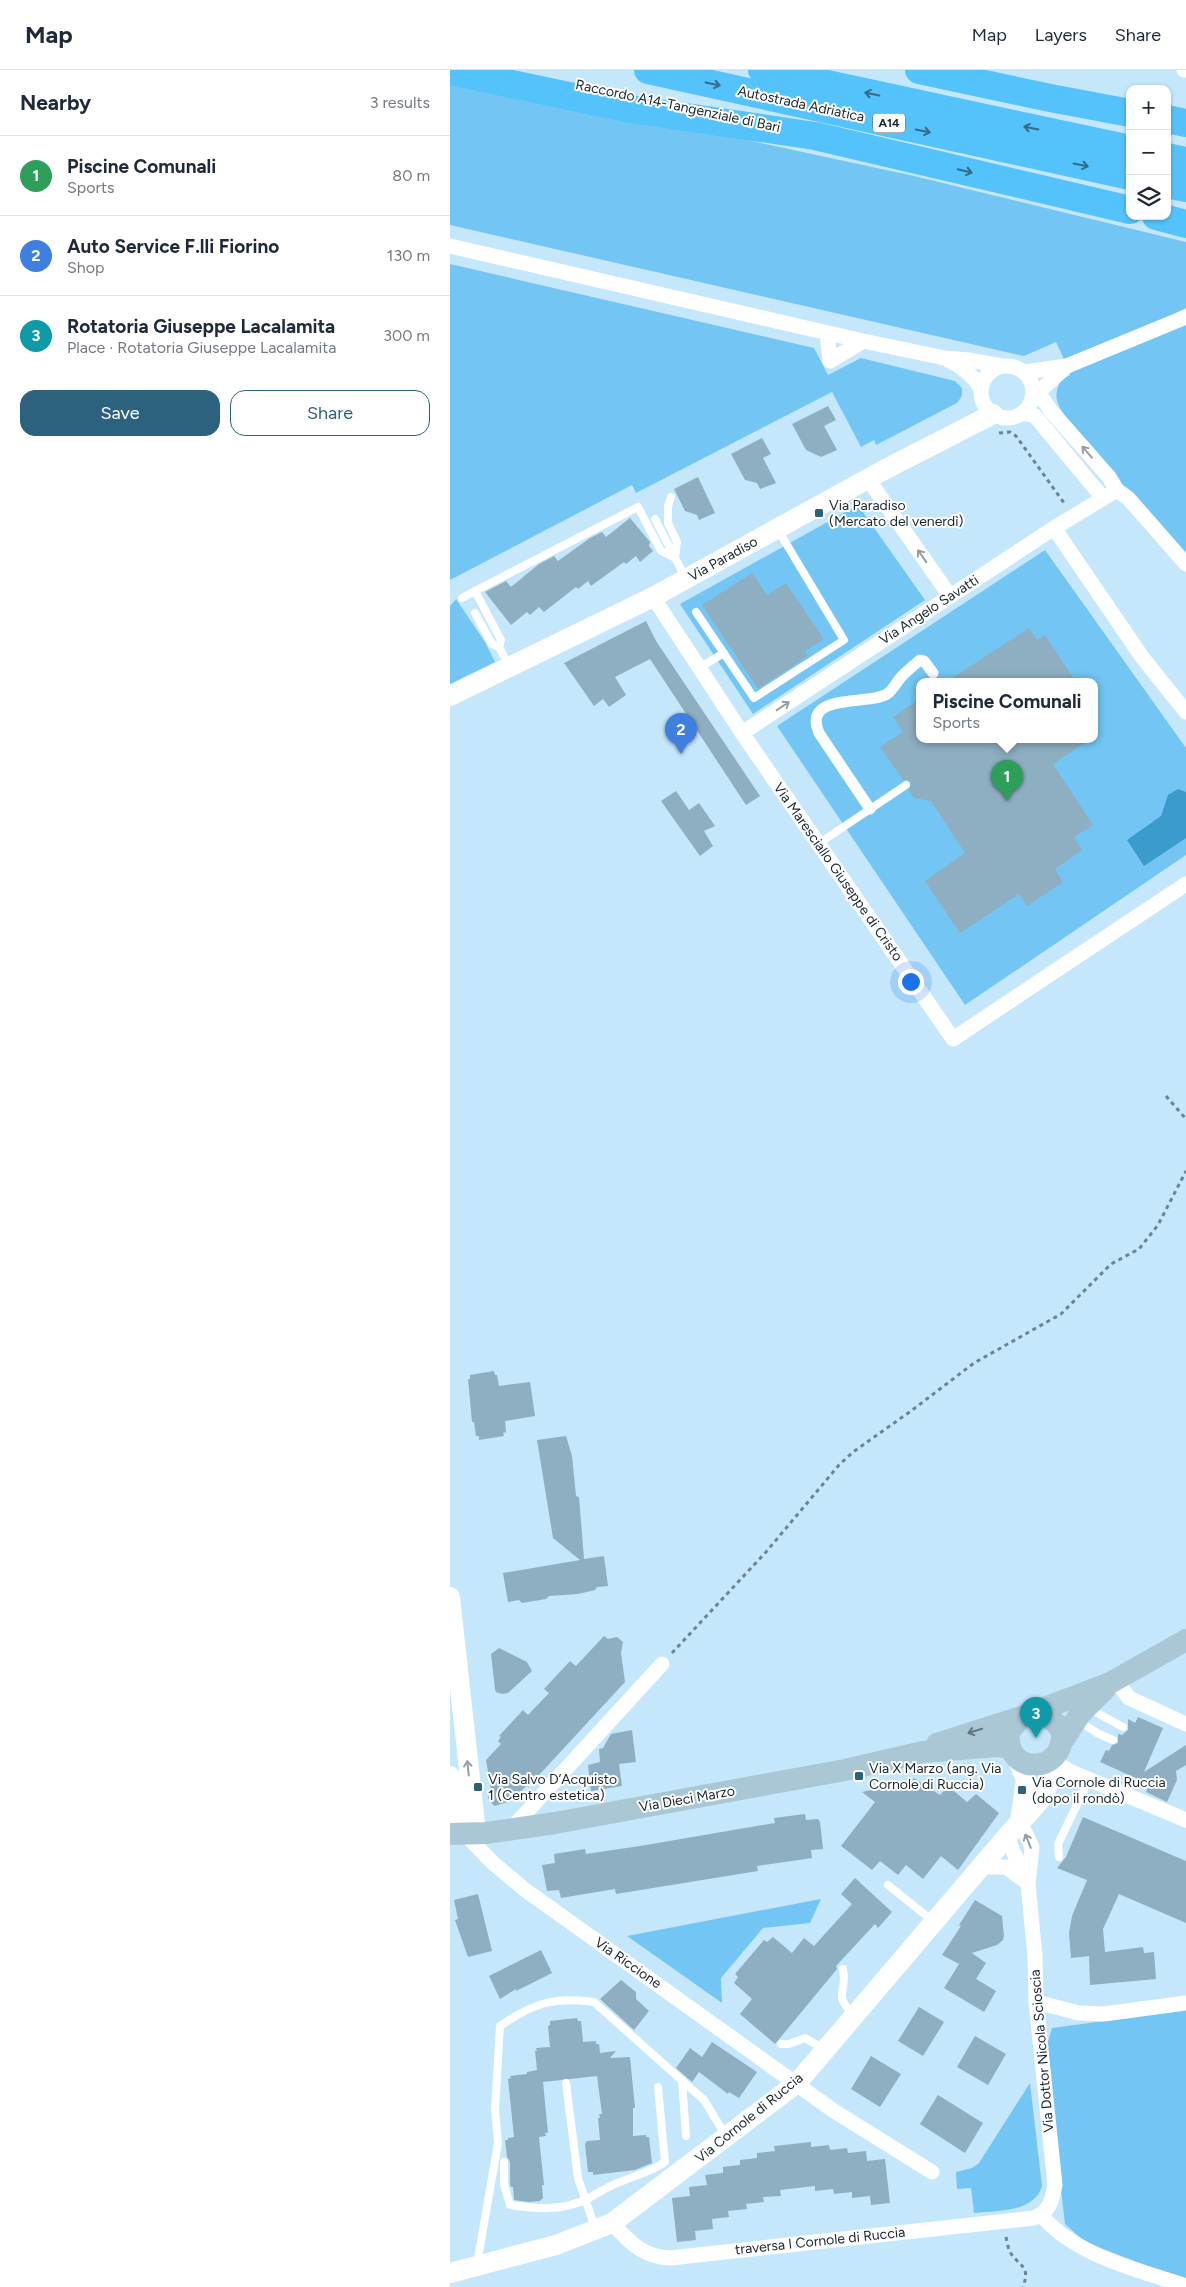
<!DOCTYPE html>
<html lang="en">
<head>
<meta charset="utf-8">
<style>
  :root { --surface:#fff; --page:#f2f2f3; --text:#1f2937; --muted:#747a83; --line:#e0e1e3; --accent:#2d627e }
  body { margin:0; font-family:Figtree,sans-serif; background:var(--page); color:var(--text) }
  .controls { position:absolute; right:15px; top:15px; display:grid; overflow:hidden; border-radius:10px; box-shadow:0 1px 4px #0004 }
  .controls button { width:45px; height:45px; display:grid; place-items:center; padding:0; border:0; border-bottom:1px solid var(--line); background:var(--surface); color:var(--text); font:25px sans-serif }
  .you { position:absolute; left:460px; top:911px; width:18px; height:18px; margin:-12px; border:4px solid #fff; border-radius:50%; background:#1a73e8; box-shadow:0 0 0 8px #1a73e833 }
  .badge { display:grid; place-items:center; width:32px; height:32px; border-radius:50%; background:var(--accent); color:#fff; font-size:16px; font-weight:700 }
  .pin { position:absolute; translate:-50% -41px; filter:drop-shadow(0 1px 2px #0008) }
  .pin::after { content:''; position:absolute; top:26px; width:18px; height:15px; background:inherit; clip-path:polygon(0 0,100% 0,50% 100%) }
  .popup { position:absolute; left:466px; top:608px; width:182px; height:65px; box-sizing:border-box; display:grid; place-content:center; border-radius:10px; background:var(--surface); filter:drop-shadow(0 1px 4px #0005); font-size:16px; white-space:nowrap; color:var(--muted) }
  .popup b { font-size:19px; color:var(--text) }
  .popup::after { content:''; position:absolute; left:50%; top:100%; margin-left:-10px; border:10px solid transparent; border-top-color:var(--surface) }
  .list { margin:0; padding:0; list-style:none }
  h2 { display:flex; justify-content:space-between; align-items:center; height:65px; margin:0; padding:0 20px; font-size:21px }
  h2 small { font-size:16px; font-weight:400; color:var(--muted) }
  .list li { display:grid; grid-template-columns:32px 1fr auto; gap:15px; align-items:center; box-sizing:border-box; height:80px; padding:0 20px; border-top:1px solid var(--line) }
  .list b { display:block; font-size:19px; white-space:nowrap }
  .list p { margin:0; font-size:16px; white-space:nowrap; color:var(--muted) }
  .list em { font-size:16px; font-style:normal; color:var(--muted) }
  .actions { display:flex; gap:10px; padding:15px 20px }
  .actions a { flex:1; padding:11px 0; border:1px solid var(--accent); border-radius:15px; text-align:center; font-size:18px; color:var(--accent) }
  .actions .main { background:var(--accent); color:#fff }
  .icon { flex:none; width:28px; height:28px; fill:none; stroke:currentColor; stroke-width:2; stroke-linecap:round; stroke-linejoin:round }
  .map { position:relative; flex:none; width:736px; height:2217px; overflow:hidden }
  header { display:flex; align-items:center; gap:30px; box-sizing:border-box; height:70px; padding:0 25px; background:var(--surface); border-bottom:1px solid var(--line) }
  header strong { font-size:24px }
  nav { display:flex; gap:28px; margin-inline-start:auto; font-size:18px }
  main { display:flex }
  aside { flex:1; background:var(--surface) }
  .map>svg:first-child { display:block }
  .green { fill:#73c6f4; fill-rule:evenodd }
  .water { fill:#3a9bcc }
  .building { fill:#8eaec2 }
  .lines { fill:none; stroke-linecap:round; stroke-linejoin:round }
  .path { stroke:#6c8390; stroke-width:3; stroke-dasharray:4 4; stroke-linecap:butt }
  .service { stroke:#fff; stroke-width:8 }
  .pedestrian { stroke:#fff; stroke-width:11 }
  .minor { stroke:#fff; stroke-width:15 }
  .tertiary { stroke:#fff; stroke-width:20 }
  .secondary { stroke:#aac7d6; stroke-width:22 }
  .motorway { stroke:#54c2fb; stroke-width:28 }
  .oneway { stroke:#346c8a }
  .oneway2 { stroke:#989da0 }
  .oneway3 { stroke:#627682 }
  .poi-dot { fill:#2d627e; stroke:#fff; stroke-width:2 }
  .labels { text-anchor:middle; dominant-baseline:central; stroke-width:4; stroke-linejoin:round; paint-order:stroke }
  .shield { fill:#fff; stroke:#5e676c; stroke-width:1 }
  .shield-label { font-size:12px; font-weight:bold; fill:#19262d }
  .street-label { font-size:14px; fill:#19262d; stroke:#fff }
  .poi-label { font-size:14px; fill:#19262d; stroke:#fff; text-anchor:start }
</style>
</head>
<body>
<header>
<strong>Map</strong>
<nav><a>Map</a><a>Layers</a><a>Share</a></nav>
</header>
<main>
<aside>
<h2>Nearby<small>3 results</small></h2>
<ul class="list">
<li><span class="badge" style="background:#2e9e5b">1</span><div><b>Piscine Comunali</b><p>Sports</p></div><em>80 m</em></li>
<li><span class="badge" style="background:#3f7fe0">2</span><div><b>Auto Service F.lli Fiorino</b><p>Shop</p></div><em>130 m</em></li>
<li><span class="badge" style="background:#0f9aa8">3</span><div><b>Rotatoria Giuseppe Lacalamita</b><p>Place · Rotatoria Giuseppe Lacalamita</p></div><em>300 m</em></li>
</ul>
<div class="actions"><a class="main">Save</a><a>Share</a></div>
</aside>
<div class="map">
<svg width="736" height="2217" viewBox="0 0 736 2217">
  <rect width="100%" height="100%" fill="#c5e7fb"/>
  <path class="green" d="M 0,6 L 464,106 L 736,172 L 736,238 L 718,247 L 614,289 L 606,272 L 574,286 L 0,155 Z
    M 0,194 L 364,278 L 378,305 L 411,288 L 505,311 L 512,318 L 512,326 L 507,333 L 426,375 L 424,370 L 411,377 L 382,322 L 186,423 L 182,415 L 0,510 Z
    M 736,255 L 736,486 L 612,347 L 614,344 C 605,332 604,323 611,310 L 620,305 L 619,301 Z
    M 408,435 L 475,530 L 303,644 L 230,534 Z
    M 595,480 L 736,678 L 736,785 L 515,935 L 327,656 ZM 470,612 L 644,612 L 644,670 L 470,670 Z
    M 6,529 L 35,572 L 45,592 L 0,614 L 0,536 Z
    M 371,1829 L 360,1853 L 313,1858 L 271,1908 L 272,1933 L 177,1866 Z
    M 736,1940 L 736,2211 L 635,2172 L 615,2154 L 595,1982 L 602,1958 Z
    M 580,2013 L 592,2116 C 584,2143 548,2140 524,2143 L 521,2118 L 507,2119 L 506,2102 L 522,2098 L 529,2093 Z"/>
  <path class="water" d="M 728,719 L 736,722 L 736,768 L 694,796 L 677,770 L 711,746 L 718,725 Z"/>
  <path class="building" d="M 378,336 L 386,350 L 374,356 L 387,380 L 371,387 L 356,380 L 342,354 Z
    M 312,368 L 321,384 L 313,388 L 326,413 L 310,419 L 307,413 L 295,410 L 281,384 Z
    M 248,407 L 265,443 L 249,450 L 247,445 L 235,441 L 224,419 Z
    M 180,448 L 200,472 L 199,476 L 203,481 L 190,492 L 186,486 L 176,494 L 174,492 L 141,516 L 138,511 L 128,519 L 126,517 L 94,542 L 89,537 L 80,545 L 77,542 L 61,555 L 35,522 L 56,511 L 61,517 L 89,494 L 104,486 L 108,491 L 140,468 L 152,462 L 156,467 Z
    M 302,503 L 317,525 L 336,513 L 374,569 L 355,581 L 358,586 L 308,619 L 252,535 Z
    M 196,551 L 206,571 L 310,726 L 296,735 L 200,589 L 165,607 L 176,625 L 159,637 L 153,629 L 144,636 L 114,593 Z
    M 579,558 L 587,570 L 595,565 L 626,612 L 496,612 Z
    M 470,629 L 470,670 L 639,670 L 603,694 L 643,755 L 624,767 L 632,780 L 605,799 L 613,812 L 577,836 L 569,824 L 510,863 L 475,811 L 515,783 L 481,731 L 464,728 L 459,720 L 461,712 L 458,710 L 453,710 L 430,677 L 453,662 L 443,647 Z
    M 226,721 L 239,740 L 249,733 L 265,756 L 254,761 L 263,776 L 250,786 L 211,731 Z
    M 44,1301 L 45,1305 L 47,1305 L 49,1316 L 80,1312 L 85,1346 L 55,1351 L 56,1362 L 53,1363 L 54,1366 L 29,1370 L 29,1366 L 26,1366 L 24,1352 L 22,1352 L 18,1309 L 20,1309 L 20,1305 Z
    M 116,1366 L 122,1386 L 126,1426 L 129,1427 L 134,1489 L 154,1486 L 158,1516 L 147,1517 L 145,1520 L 128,1524 L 99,1526 L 96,1529 L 72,1533 L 69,1530 L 58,1532 L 53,1503 L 130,1490 L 103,1468 L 87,1370 Z
    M 154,1566 L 158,1569 L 167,1567 L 173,1572 L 171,1583 L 175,1612 L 78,1717 L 77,1715 L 62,1731 L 44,1736 L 38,1728 L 41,1719 L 36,1690 L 51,1674 L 48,1671 L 51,1667 L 49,1666 L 73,1640 L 78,1645 L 99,1623 L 94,1619 L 120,1591 L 126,1596 Z
    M 49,1578 L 77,1592 L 82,1601 L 58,1623 L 52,1624 L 46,1622 L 45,1619 L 41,1584 Z
    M 688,1647 L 713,1658 L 694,1702 L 736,1675 L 736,1695 L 726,1701 L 727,1710 L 717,1732 L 696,1722 L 699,1714 L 650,1692 L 656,1680 L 659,1681 L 662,1675 L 668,1673 L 668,1664 L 672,1665 L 678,1660 L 678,1649 L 685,1653 Z
    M 182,1660 L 186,1692 L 169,1694 L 172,1716 L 141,1721 L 138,1695 L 150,1692 L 149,1679 L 153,1678 L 161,1664 Z
    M 464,1708 L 490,1725 L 498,1716 L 517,1732 L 526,1724 L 549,1743 L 508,1800 L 491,1786 L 473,1809 L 456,1795 L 448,1805 L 430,1791 L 422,1800 L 391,1776 L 425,1732 L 412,1722 L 462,1711 Z
    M 355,1744 L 356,1750 L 368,1749 L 370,1752 L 373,1779 L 361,1780 L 362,1788 L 307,1796 L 308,1801 L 166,1824 L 165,1819 L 111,1828 L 109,1820 L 97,1821 L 92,1795 L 105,1793 L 104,1784 L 135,1779 L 136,1784 L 190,1776 L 325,1753 L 324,1748 Z
    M 633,1747 L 736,1791 L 736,1853 L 669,1824 L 653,1859 L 655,1882 L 693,1877 L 694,1883 L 704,1882 L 706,1909 L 640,1915 L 639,1886 L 621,1888 L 619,1863 L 622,1846 L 637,1810 L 607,1798 L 616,1787 Z
    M 405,1808 L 442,1842 L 428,1858 L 425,1854 L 386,1896 L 387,1899 L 325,1974 L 290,1944 L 302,1929 L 284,1913 L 288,1907 L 285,1904 L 314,1870 L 317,1872 L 323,1867 L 342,1883 L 354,1868 L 364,1876 L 402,1834 L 391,1824 Z
    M 28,1824 L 42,1881 L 18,1887 L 5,1850 L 8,1849 L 4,1830 Z
    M 525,1830 L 552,1846 L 554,1866 L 553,1870 L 547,1875 L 522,1883 L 536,1893 L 526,1909 L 546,1921 L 534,1942 L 494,1918 L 509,1894 L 492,1885 L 511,1856 L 509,1855 Z
    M 91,1880 L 102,1903 L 66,1921 L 66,1919 L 50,1929 L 39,1906 Z
    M 171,1910 L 186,1922 L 186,1929 L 199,1941 L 184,1960 L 150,1929 Z
    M 469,1937 L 494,1952 L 473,1986 L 448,1971 Z
    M 127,1948 L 128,1951 L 131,1951 L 133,1972 L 146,1971 L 146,1974 L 149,1974 L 150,1983 L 166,1981 L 160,1988 L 180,1987 L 185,2038 L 183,2038 L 183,2066 L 196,2065 L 196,2067 L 199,2067 L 202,2093 L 185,2100 L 143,2105 L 143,2102 L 138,2102 L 135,2074 L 137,2071 L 150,2070 L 148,2048 L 150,2048 L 149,2044 L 152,2044 L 147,2006 L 93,2012 L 98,2063 L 95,2063 L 96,2066 L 89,2067 L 94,2115 L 92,2115 L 93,2128 L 90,2131 L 79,2132 L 64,2130 L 63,2117 L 61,2117 L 60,2114 L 60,2092 L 57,2087 L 55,2070 L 58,2070 L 58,2068 L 64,2067 L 58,2009 L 61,2008 L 60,2006 L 77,2004 L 77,2002 L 87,2000 L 85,1981 L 87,1981 L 86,1978 L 100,1977 L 98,1956 L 100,1955 L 100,1951 Z
    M 525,1966 L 556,1984 L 538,2015 L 507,1997 Z
    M 262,1972 L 307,2002 L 289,2028 L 279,2022 L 278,2024 L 249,2002 L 242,2012 L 226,1998 L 240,1978 L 252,1987 Z
    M 421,1986 L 451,2004 L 430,2037 L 401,2019 Z
    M 488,2025 L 533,2053 L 515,2083 L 470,2054 Z
    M 361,2072 L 361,2077 L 379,2075 L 380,2080 L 397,2078 L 398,2083 L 416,2081 L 417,2091 L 435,2089 L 440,2133 L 421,2135 L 420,2126 L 402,2128 L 402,2122 L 384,2124 L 383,2119 L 365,2121 L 365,2116 L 330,2120 L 331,2126 L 313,2127 L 314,2132 L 296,2134 L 297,2139 L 278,2141 L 279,2147 L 262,2149 L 263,2159 L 245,2161 L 246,2170 L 227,2172 L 222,2128 L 240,2126 L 239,2117 L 257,2115 L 255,2105 L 273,2103 L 273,2097 L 290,2095 L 290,2090 L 307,2088 L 307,2083 L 325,2081 L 324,2076 Z"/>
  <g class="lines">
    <path class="path" d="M 549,363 L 560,362 L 566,366 L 614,433
      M 716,1026 L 736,1049
      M 222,1583 L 316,1482 L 389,1395 L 403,1382 L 461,1341 L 524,1293 L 611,1244 L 661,1194 L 689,1179 L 708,1155 L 736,1101
      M 556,2167 C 557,2172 558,2178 560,2182 C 569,2197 581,2195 573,2217"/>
    <path class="service" d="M 205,449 L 235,507
      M 12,528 L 25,521
      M 246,542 L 304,628 L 394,570 L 328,460
      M 25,543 L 42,574 L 49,577 L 59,596
      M 49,577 L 51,570 L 25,521 L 188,437 L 211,481 L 225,488 L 227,472 L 218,453 L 218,436 L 221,427
      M 249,598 L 274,583
      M 368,774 L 456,715
      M 638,1638 L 673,1657
      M 628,1650 L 647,1663 L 663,1670
      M 609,1787 L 608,1774 L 639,1710
      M 438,1815 L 483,1851
      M 393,1899 C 398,1922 382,1924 403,1944
      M 331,1974 L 339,1974 L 355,1968 L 374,1979
      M 232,2010 L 236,2066
      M 116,2013 L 128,2108 L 145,2158
      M 54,2092 L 54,2114 L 60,2135 C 87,2139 110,2141 135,2130 C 147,2124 158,2116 170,2112 C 186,2105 201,2102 215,2092 L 208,2017
      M 27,2194 L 48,2073 L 45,2040 L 50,1956 C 82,1934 104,1926 144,1932 L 254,2030 L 276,2066"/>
    <path class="pedestrian" d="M 420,739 L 369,663 C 352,622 418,636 437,624 C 443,620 447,611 452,606 C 458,600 464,595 470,590 L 474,591 L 483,603"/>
    <path class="minor" d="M 734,0 L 736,0
      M 0,176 L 413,271 L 495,288 L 519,290 L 552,296
      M 377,263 L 380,291 L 413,271
      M 498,290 C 513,298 523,305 531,319
      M531 322a26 26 0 1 1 52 0a26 26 0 1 1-52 0Z
      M 575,302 L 617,296 L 736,247
      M 582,328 L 593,329 L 601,341 L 659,407 L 667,420 L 678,428 L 736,494
      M 582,328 L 616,297
      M 574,343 L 585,346 L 653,428
      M 418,409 L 500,526
      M 604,458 L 692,587 L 736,642
      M 203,527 L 292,663 L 503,969 L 736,814
      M 292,663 L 604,458 L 667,420
      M 666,1610 L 679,1628 L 736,1654
      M 600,1691 L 604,1691 L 619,1701 L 736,1750
      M 61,1759 L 212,1594
      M 15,1764 L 43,1793 L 74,1819 L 384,2041 L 482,2102
      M 558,1765 L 562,1779 L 578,1814
      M 531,1797 L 556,1797 L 575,1811
      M 586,1932 L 629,1943 L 654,1944 L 736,1933
      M 591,2145 C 626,2186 686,2199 736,2216
      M 162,2153 C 180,2172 192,2187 220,2188 L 584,2148 C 600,2141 602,2131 605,2115 L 586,1932 L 585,1886 L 578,1814 L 582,1777 L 570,1752"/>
    <path class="tertiary" d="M 0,626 L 203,527 L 432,401 L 543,344
      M 0,1527 L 26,1763
      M 568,1690 L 576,1710 L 570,1752
      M 0,1706 L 6,1764
      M 0,2203 L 106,2175 L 162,2153 L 347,2013 L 558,1765 C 578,1742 605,1725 600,1691"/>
    <path class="secondary" d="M 580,1643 C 595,1644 605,1649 612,1662 C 615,1705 554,1706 559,1662 L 571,1647 L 660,1613 L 736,1570
      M 612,1672 L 630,1644 L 655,1619
      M 487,1674 L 571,1647
      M 0,1764 L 36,1763 L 105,1753 L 395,1700 L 473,1682 L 548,1676 L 560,1678"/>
    <path class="motorway" d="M 198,0 L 680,106
      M 312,0 L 680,79
      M 469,0 L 600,28 L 680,43
      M 0,1 L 181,39 L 365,66 L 680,140
      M 717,49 L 736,53
      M 717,87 L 736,91
      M 717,114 L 736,118
      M 706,146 L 736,154"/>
  </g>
  <defs><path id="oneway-shaft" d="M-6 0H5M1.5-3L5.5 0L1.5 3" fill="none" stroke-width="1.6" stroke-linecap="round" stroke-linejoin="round" transform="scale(1.25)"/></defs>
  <g class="oneway">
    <use href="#oneway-shaft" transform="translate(263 14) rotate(12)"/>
    <use href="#oneway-shaft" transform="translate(422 24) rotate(-168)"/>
    <use href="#oneway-shaft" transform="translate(581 58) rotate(-168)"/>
    <use href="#oneway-shaft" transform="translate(473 61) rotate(12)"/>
    <use href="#oneway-shaft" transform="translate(631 95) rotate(12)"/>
    <use href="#oneway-shaft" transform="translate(515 101) rotate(13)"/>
  </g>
  <g class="oneway2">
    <use href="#oneway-shaft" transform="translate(637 382) rotate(-131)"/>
    <use href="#oneway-shaft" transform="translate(472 486) rotate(-125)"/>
    <use href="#oneway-shaft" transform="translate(333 636) rotate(-33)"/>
    <use href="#oneway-shaft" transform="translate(18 1698) rotate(-96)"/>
    <use href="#oneway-shaft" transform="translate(578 1771) rotate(-112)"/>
  </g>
  <use class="oneway3" href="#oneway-shaft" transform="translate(525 1661) rotate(163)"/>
  <g class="poi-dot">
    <rect x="364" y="438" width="10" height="10" rx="2.5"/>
    <rect x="404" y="1701" width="10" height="10" rx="2.5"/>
    <rect x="23" y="1712" width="10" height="10" rx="2.5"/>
    <rect x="567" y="1715" width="10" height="10" rx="2.5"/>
  </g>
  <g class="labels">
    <rect class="shield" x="423" y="43.5" width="32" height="19" rx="4"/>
    <g class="shield-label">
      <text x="439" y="53">A14</text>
    </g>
    <g class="street-label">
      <text transform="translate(351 34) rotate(12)">Autostrada Adriatica</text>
      <text transform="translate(228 36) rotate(12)">Raccordo A14-Tangenziale di Bari</text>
      <text transform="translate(273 489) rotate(-29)">Via Paradiso</text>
      <text transform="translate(479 540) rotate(-33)">Via Angelo Savatti</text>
      <text transform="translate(388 802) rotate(55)">Via Maresciallo Giuseppe di Cristo</text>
      <text transform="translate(237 1729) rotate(-10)">Via Dieci Marzo</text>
      <text transform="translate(178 1893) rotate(35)">Via Riccione</text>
      <text transform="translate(592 1981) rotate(-95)">Via Dottor Nicola Scioscia</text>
      <text transform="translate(299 2048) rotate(-39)">Via Cornole di Ruccia</text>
      <text transform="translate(370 2171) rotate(-6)">traversa I Cornole di Ruccia</text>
    </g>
    <g class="poi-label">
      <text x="379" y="435">Via Paradiso<tspan x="379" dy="16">(Mercato del venerdì)</tspan></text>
      <text x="419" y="1698">Via X Marzo (ang. Via<tspan x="419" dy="16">Cornole di Ruccia)</tspan></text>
      <text x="38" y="1709">Via Salvo D’Acquisto<tspan x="38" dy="16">1 (Centro estetica)</tspan></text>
      <text x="582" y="1712">Via Cornole di Ruccia<tspan x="582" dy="16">(dopo il rondò)</tspan></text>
    </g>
  </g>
</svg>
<div class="controls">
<button>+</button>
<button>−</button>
<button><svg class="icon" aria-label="layers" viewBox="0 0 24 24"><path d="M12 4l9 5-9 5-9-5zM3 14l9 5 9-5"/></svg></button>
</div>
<div class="you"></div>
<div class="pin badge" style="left:557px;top:731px;background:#2e9e5b">1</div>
<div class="popup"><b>Piscine Comunali</b>Sports</div>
<div class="pin badge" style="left:231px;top:684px;background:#3f7fe0">2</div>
<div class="pin badge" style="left:586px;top:1668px;background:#0f9aa8">3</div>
</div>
</main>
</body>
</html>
